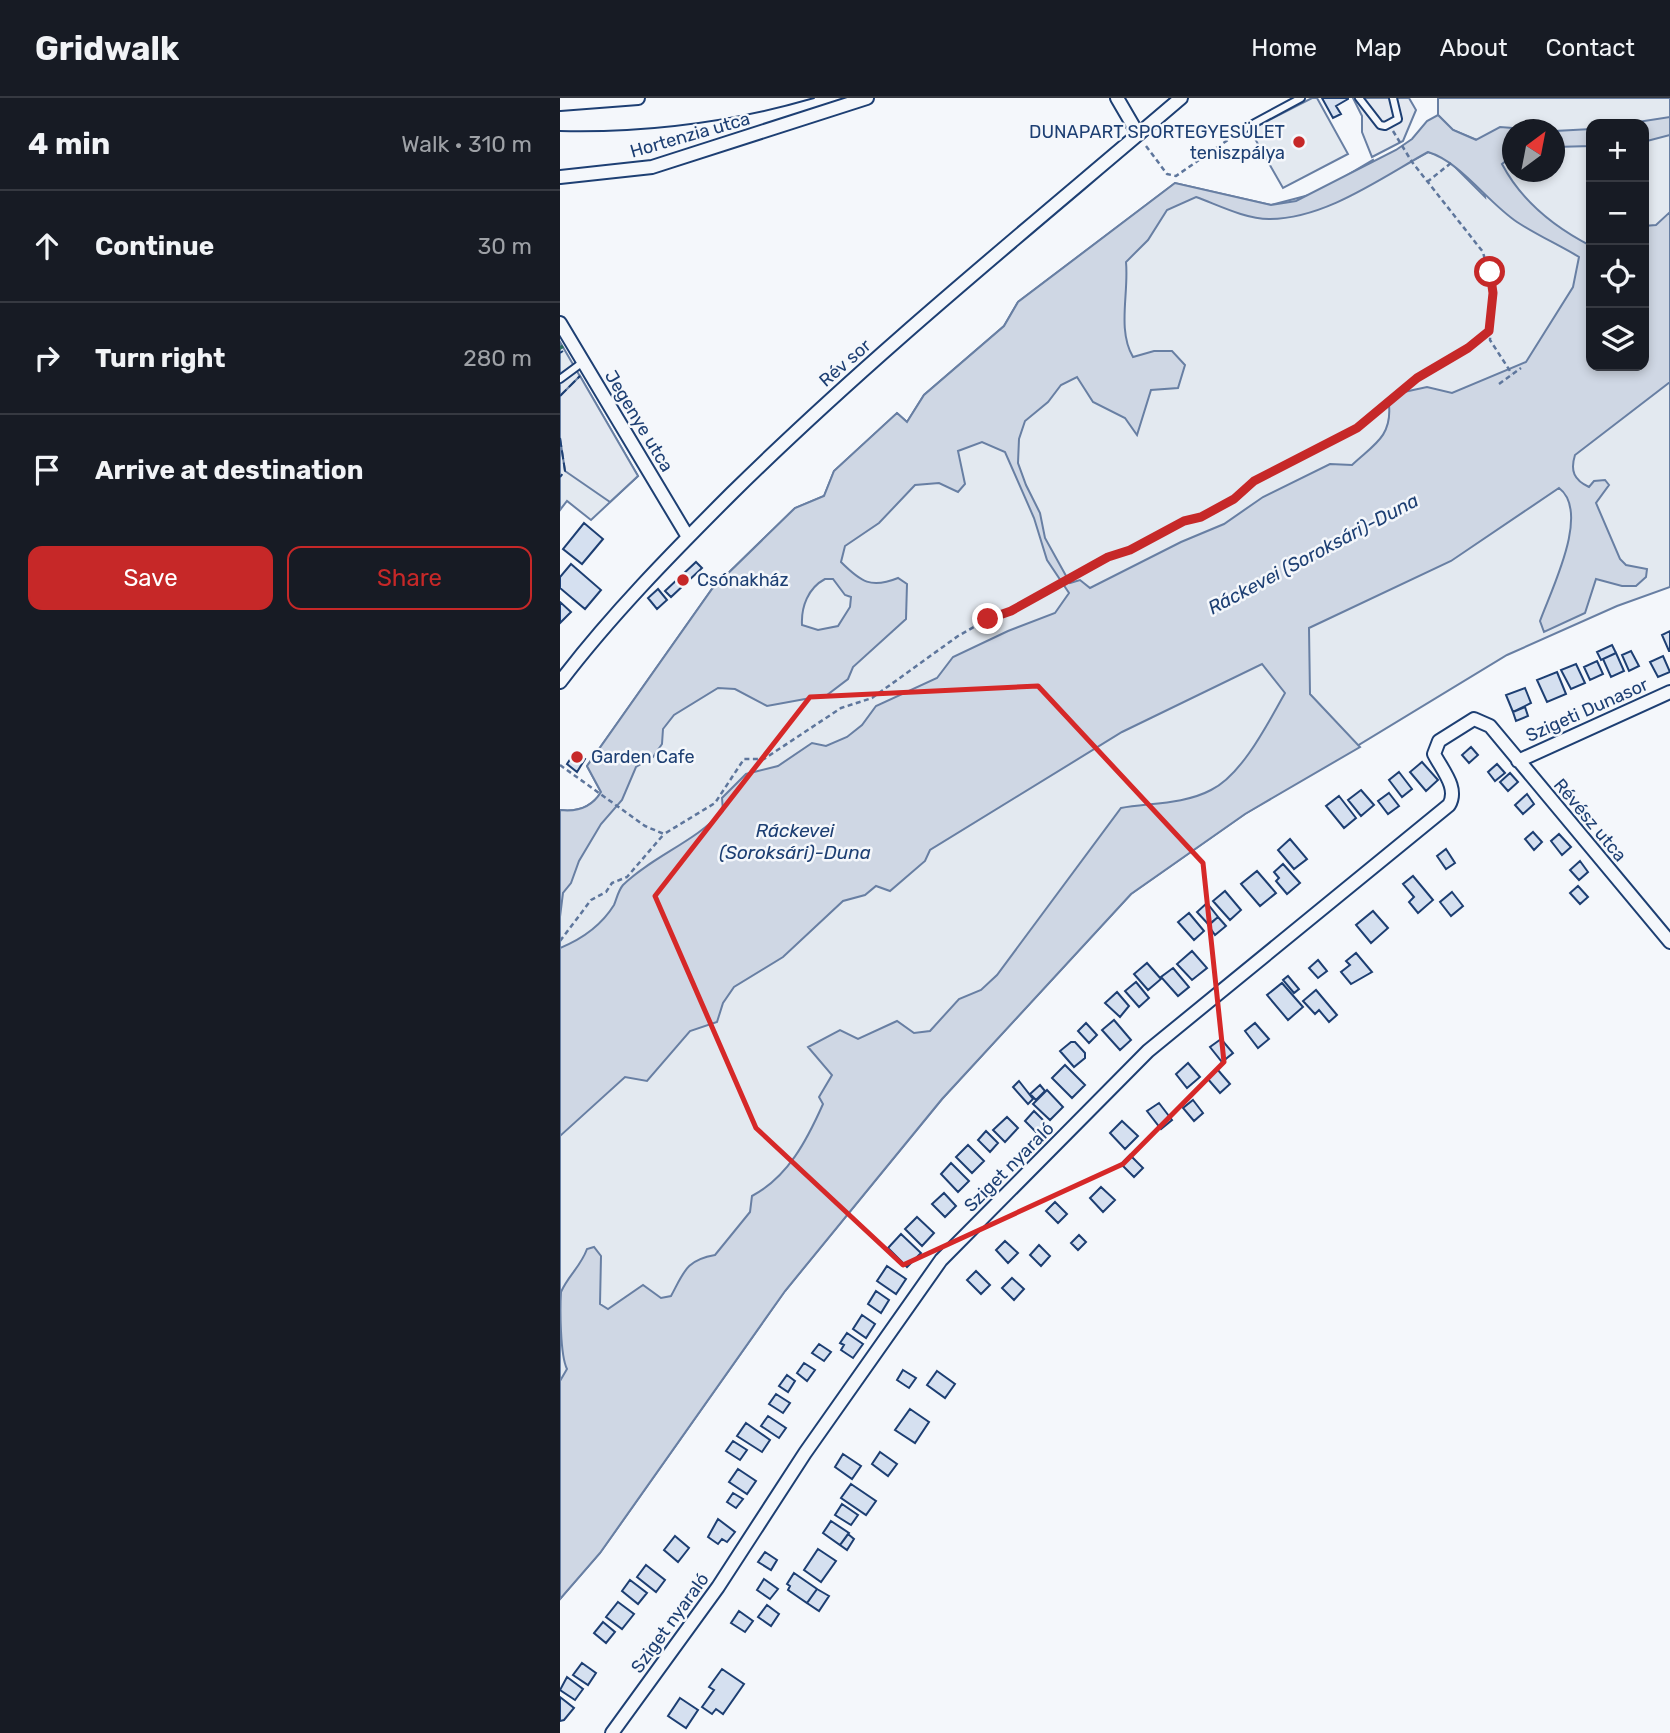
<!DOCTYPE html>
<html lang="en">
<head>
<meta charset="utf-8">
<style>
  :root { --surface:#171b24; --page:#242831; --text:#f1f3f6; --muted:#9ea1a6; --line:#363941; --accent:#c62828 }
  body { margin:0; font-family:Rubik,sans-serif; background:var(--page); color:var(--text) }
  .controls { position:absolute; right:21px; top:21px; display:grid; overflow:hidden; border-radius:14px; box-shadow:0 4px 10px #0003 }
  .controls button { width:63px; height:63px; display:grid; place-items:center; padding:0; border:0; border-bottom:2px solid var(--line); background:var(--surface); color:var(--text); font:35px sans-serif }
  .compass { position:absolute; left:942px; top:21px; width:63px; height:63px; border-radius:50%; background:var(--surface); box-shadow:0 4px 10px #0003; rotate:32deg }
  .stop { position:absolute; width:21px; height:21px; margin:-16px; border:5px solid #c62828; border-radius:50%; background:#fff }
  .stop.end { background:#c62828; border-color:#fff; box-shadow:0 2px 7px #0008 }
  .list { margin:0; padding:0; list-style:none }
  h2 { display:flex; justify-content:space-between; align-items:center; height:91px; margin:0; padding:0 28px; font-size:30px }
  h2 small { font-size:23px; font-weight:400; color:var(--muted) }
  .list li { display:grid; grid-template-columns:46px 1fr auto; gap:21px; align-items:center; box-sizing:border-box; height:112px; padding:0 28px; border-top:2px solid var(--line) }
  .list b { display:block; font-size:26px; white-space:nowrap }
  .list em { font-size:23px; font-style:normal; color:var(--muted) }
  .actions { display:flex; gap:14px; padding:21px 28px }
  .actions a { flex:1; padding:16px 0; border:2px solid var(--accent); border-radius:14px; text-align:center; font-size:24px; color:var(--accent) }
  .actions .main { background:var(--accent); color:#fff }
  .icon { flex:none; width:38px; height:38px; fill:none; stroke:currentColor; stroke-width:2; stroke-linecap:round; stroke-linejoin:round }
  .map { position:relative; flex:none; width:1110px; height:1635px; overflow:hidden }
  header { display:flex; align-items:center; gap:42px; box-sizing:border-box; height:98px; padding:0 35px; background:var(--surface); border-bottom:2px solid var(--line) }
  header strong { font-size:33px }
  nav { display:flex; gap:38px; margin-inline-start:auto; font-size:24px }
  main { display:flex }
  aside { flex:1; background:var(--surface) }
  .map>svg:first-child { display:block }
  .green { fill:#e3e9f0; stroke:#687fa3; stroke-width:2; fill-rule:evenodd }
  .parking { fill:#e3e8f0; stroke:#687fa3; stroke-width:2 }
  .water { fill:#cfd7e4; stroke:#687fa3; stroke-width:2; fill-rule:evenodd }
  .building { fill:#d5e0f0; stroke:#1d3f73; stroke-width:2 }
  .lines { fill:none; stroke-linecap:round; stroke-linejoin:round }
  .lane-casing { stroke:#1d3f73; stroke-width:10 }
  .street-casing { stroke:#1d3f73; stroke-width:16 }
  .path { stroke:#5e769c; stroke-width:2.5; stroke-dasharray:5 3.5; stroke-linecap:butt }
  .lane { stroke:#f4f7fb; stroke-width:6 }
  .street { stroke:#f4f7fb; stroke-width:12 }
  .tram { stroke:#1d3f73; stroke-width:2 }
  .hedge { stroke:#2c6c60; stroke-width:5; stroke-dasharray:3.5 5; stroke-linecap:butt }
  .fence { stroke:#1d3f73; stroke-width:2; stroke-dasharray:9 3.5; stroke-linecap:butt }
  .route { stroke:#c62828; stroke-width:9 }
  .marked { fill:none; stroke:#d62828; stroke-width:5; stroke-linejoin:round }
  .poi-dot { fill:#c62828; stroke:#f4f7fb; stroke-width:2.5 }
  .labels { text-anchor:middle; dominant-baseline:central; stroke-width:5; stroke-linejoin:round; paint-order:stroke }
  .poi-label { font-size:18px; fill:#1d3f73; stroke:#f4f7fb; text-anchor:start }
  .street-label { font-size:18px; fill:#1d3f73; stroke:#f4f7fb }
  .water-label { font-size:19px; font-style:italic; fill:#1d3f73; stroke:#f4f7fb }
</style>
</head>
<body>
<header>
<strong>Gridwalk</strong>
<nav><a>Home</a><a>Map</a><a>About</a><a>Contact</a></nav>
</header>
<main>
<aside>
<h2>4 min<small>Walk · 310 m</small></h2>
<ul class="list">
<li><svg class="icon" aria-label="ahead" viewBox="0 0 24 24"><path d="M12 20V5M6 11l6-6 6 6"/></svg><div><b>Continue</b></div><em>30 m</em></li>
<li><svg class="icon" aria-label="right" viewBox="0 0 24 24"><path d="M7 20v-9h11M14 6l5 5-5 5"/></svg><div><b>Turn right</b></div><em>280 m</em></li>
<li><svg class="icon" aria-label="arrive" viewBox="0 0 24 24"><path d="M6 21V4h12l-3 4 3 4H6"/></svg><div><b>Arrive at destination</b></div></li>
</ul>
<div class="actions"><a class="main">Save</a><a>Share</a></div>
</aside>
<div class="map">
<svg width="1110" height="1635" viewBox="0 0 1110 1635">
  <rect width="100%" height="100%" fill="#f4f7fb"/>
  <path class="green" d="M 752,0 L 757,0 L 788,56 L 723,90 L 690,32 Z
    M 878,0 L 1110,0 L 1110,489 L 1057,508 L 947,557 L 685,716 L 571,796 L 382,1001 L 225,1193 L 40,1455 L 0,1501 L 0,712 C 17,714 32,709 41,694 L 27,668 L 152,491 L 235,410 L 264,398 L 274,373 L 337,315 L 347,324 L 364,297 L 444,228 L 458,204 L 615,85 L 711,107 L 757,95 L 813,62 L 822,79 L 868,54 L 885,59 L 925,99 L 917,42 L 893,32 L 878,17 ZM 1031,26 L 1084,26 L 1084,268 L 1031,268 ZM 953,32 L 995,32 L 995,74 L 953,74 Z
    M 0,244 L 78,378 L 31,422 L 7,403 L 0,412 Z"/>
  <path class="parking" d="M 793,0 L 849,0 L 856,12 L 843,43 L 812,59 L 802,34 L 802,18 Z
    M 20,278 L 78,378 L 50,404 L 5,373 L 0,340 L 0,298 Z"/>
  <path class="water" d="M 878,17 L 893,32 L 916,42 L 940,29 L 967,31 L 953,32 L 952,58 L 942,66 C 962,104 994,129 1031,148 L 1031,268 L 1084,268 L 1084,128 L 1096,127 L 1110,114 L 1110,284 L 1015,357 C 1010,373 1014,382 1029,389 L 1034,383 L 1045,382 L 1049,387 L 1036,405 L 1060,461 L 1066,467 L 1087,471 L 1086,479 L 1076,488 L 1062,488 L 1036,481 L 1025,515 L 984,534 L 980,523 C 991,492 1031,414 999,390 L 891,463 L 749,530 L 750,596 L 800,649 L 685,716 L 571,796 L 382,1001 L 225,1193 L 40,1455 L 0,1501 L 0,1283 L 7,1271 C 0,1257 0,1210 1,1194 C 8,1178 21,1168 27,1151 L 34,1149 L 41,1158 L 40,1206 L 48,1211 L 83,1187 L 101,1200 L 111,1198 C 124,1174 126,1162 155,1157 L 190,1114 L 192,1098 C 228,1079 247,1042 263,1006 L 259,999 L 272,977 L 248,949 L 280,932 L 298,941 L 337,923 L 354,935 L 370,933 L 399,901 L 421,892 L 437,877 L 561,710 C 590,705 625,706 651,692 C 682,677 708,625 725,595 L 702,566 L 562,634 L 370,752 L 365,763 L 330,793 L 316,788 L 305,797 L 283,803 L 223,859 L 174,889 L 163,905 L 157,924 L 130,933 L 87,983 L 65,979 L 0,1038 L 0,850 C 22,841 41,828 54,807 C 57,800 58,793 63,787 C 93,758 135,744 163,713 L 162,700 L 186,676 L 218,668 L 252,645 L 266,648 L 287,639 L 302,627 L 316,608 L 377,580 L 393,559 L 448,533 L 495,515 L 509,495 L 487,462 L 474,420 L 445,354 L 422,344 L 398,353 L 405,386 L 398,394 L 379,385 L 355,387 L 319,425 L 285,448 L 281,464 C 301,484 311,491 338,480 L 347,486 L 346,521 L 293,569 L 288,581 L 267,597 L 207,608 L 175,591 L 158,590 L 114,617 L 103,631 L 102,646 L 93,659 L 76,669 L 62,702 L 41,726 L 19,763 L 11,785 L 3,795 L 0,819 L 0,712 C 17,714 32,709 41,694 L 27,668 L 152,491 L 235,410 L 264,398 L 274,373 L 337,315 L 347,324 L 364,297 L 444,228 L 458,204 L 615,85 L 711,107 L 736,103 L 836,52 L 852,41 L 867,23 ZM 868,54 C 901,64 927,104 957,124 C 977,137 999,147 1019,159 L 1013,189 L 966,264 L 892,295 L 867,289 L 844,294 L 829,307 C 832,339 813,347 792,367 L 770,366 L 703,399 L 664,426 L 621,444 L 530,490 L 520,482 L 510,485 L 485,440 L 480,415 L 466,387 L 458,365 L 459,341 L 465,323 L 488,304 L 501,287 L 517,279 L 533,304 L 565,320 L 577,337 L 591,292 L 618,290 L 625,267 L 612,253 L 594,253 L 573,259 C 557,232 569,195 566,164 L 588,142 L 607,112 L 636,99 C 658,107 685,121 709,121 C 765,121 821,80 868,54 ZM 265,481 L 273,481 L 285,497 L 291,499 L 290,509 L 278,528 L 258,532 L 242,527 C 241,509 248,490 265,481 Z
    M 1110,19 L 1110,37 L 1087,43 L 1084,43 L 1084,26 L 1065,26 Z
    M 1031,31 L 1031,48 L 995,49 L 995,33 Z"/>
  <path class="building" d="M 762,0 L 788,0 L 788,1 L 776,8 L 781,16 L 773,20 Z
    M 24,425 L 43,441 L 22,466 L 3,451 Z
    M 136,464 L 142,470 L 111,499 L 105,493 Z
    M 11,466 L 41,492 L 25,511 L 0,490 L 0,479 Z
    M 98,491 L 107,502 L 97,511 L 88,500 Z
    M 0,504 L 11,514 L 0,525 Z
    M 1110,533 L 1110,553 L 1109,553 L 1102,537 Z
    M 1052,547 L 1056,555 L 1041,562 L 1037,554 Z
    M 1071,553 L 1079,568 L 1069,573 L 1062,557 Z
    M 1056,555 L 1064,573 L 1051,579 L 1043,561 Z
    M 1103,558 L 1110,574 L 1098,579 L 1090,564 Z
    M 1037,563 L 1043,576 L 1030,582 L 1024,569 Z
    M 1016,566 L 1025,585 L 1011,591 L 1001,572 Z
    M 997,574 L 1006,596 L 987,604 L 977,582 Z
    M 965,590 L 971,605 L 953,614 L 946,597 Z
    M 965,609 L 968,618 L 956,623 L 953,614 Z
    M 911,649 L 918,657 L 909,665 L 902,657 Z
    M 15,654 L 25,661 L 17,674 L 7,666 Z
    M 862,664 L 878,682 L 866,693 L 850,674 Z
    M 937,666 L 945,675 L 935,683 L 928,674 Z
    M 839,674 L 852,691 L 842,699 L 829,682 Z
    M 950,675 L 958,684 L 948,693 L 940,684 Z
    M 801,692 L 814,707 L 801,718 L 788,702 Z
    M 829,695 L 839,708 L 828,716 L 818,703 Z
    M 967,696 L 974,706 L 963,716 L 955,707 Z
    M 779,698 L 796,720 L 784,730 L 766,708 Z
    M 973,734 L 982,744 L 974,752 L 965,741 Z
    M 999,736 L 1011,749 L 1002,757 L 991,743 Z
    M 730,741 L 747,761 L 734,771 L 718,752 Z
    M 886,751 L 895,765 L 886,771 L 877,758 Z
    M 1020,763 L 1028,774 L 1019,782 L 1010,772 Z
    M 723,766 L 740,785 L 727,796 L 716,783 L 719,780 L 714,774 Z
    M 697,773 L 716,795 L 700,808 L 681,786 Z
    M 853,778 L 873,802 L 858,815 L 849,804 L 854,799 L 843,786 Z
    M 1018,788 L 1028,799 L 1020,806 L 1010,795 Z
    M 665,793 L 681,812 L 670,822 L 653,803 Z
    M 892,794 L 903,808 L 891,818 L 880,804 Z
    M 647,805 L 658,819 L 649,827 L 637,814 Z
    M 813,813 L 828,830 L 811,845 L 796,827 Z
    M 629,815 L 644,833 L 634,842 L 618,824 Z
    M 658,819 L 666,828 L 655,837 L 648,827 Z
    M 632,853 L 647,870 L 632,882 L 617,866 Z
    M 796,855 L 812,874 L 791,886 L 781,874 L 790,867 L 786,863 Z
    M 758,862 L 767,873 L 758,880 L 749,870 Z
    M 587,865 L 601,881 L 588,892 L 574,876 Z
    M 613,870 L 629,889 L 618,898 L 601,879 Z
    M 728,878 L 739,891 L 734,895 L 723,882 Z
    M 576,884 L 589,900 L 579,909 L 565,893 Z
    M 722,885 L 743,909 L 728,922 L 707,897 Z
    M 756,892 L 777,917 L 769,924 L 759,912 L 755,916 L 743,903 Z
    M 557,894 L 569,908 L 560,919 L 545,905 Z
    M 554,922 L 571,942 L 560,952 L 542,932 Z
    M 526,925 L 537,937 L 529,945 L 518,933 Z
    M 695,925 L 709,941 L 698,950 L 685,933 Z
    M 661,941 L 673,955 L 662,964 L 650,949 Z
    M 511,944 L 515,944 L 525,955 L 525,960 L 514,969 L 500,953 Z
    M 628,965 L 640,979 L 627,990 L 616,976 Z
    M 505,967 L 525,987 L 512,1000 L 492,980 Z
    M 657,971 L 670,986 L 660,995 L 647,980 Z
    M 459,983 L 473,1001 L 468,1006 L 453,989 Z
    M 480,987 L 485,993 L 476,1002 L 470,996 Z
    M 487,992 L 503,1009 L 490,1022 L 473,1006 Z
    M 633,1002 L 643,1015 L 634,1023 L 623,1010 Z
    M 599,1005 L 612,1022 L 601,1031 L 587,1013 Z
    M 474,1013 L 487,1026 L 477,1035 L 465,1023 Z
    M 447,1019 L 458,1030 L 445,1044 L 433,1032 Z
    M 562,1023 L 578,1038 L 565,1051 L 550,1035 Z
    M 426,1033 L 438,1045 L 430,1054 L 418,1042 Z
    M 408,1047 L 424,1063 L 412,1075 L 396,1059 Z
    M 570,1057 L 583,1070 L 574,1079 L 561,1066 Z
    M 391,1065 L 409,1083 L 398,1094 L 381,1076 Z
    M 541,1089 L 555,1102 L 543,1114 L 530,1100 Z
    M 384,1095 L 396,1108 L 385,1119 L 372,1106 Z
    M 495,1104 L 507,1116 L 498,1125 L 486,1113 Z
    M 357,1119 L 374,1135 L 362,1148 L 345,1131 Z
    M 341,1136 L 361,1155 L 347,1169 L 328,1150 Z
    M 519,1137 L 526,1144 L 518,1152 L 511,1145 Z
    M 445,1143 L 458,1155 L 448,1165 L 436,1152 Z
    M 479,1147 L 490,1158 L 481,1168 L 470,1157 Z
    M 327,1168 L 346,1181 L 336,1196 L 317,1183 Z
    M 416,1173 L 430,1187 L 421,1196 L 407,1182 Z
    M 452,1180 L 464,1191 L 454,1202 L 442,1190 Z
    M 316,1193 L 329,1202 L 321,1215 L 308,1206 Z
    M 302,1217 L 315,1226 L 306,1240 L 293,1231 Z
    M 287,1235 L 303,1246 L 293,1260 L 281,1252 L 284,1247 L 280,1245 Z
    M 259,1246 L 271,1254 L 264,1263 L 252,1255 Z
    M 244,1265 L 255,1272 L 247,1283 L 237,1275 Z
    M 343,1272 L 356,1280 L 349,1290 L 337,1282 Z
    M 377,1273 L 395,1286 L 385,1300 L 367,1287 Z
    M 227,1277 L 235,1283 L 228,1294 L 219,1288 Z
    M 216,1296 L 230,1305 L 223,1315 L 209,1306 Z
    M 350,1311 L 369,1324 L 355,1345 L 335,1332 Z
    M 208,1318 L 226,1330 L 219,1340 L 201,1328 Z
    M 186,1325 L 210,1342 L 202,1354 L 177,1338 Z
    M 173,1343 L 187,1352 L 180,1362 L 166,1353 Z
    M 320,1354 L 337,1366 L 328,1378 L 312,1366 Z
    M 283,1356 L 301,1368 L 292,1381 L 275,1369 Z
    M 178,1371 L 196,1383 L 187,1396 L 169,1384 Z
    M 291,1386 L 316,1403 L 306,1417 L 281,1400 Z
    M 173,1395 L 183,1401 L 176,1410 L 167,1404 Z
    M 282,1406 L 298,1417 L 291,1427 L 275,1417 Z
    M 158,1421 L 175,1434 L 167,1444 L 162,1441 L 158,1446 L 148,1439 Z
    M 271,1423 L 289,1435 L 280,1447 L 263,1435 Z
    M 288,1436 L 294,1441 L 287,1452 L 280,1447 Z
    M 115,1438 L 129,1450 L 118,1464 L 104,1452 Z
    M 258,1451 L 276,1463 L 261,1484 L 244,1472 Z
    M 205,1454 L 217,1462 L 211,1472 L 198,1464 Z
    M 86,1467 L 105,1482 L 96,1494 L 77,1479 Z
    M 234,1475 L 257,1491 L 247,1505 L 228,1492 L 230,1488 L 227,1486 Z
    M 204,1481 L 218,1491 L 210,1501 L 197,1492 Z
    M 70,1482 L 87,1495 L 78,1506 L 62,1493 Z
    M 257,1491 L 269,1498 L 259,1513 L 247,1505 Z
    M 58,1504 L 74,1516 L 62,1531 L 46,1519 Z
    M 207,1507 L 219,1516 L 211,1528 L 198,1519 Z
    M 179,1513 L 193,1523 L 185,1534 L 171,1525 Z
    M 43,1524 L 55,1534 L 46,1545 L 34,1535 Z
    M 22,1565 L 36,1575 L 28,1587 L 13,1577 Z
    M 162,1571 L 184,1586 L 163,1616 L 156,1611 L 152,1616 L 142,1609 L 154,1592 L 149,1589 Z
    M 7,1579 L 23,1591 L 15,1602 L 0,1592 Z
    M 0,1599 L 14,1610 L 4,1622 L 0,1623 Z
    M 120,1600 L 138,1612 L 126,1630 L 108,1618 Z"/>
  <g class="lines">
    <defs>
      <path id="lane" d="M 799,0 L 820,27 L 825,28 L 838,21 L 833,0
        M 680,33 L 741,0
        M 0,281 L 23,264"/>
      <path id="street" d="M 557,0 L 578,36
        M 0,6 L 78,0
        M 0,79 L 92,69 L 307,0
        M 0,225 L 128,439
        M 0,584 C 51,517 111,456 171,396 C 313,256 469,130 621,0
        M 958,663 L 1110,594
        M 52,1635 L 158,1489 L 245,1355 L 381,1162 L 588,953 L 889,707 C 899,690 882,672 874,656 L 879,643 L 914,621 L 930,628 L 1110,844"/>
    </defs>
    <use href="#lane" class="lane-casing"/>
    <use href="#street" class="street-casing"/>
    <path class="path" d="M 833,33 L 852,64 L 923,154 L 933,195 L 930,242 L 952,276
      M 586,48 L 607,76 L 616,78 L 672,39
      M 867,84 L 891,65
      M 939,286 L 961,270
      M 0,667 L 85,728 L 104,736 L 155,705 L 184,661 L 204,661 L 281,610 L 312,600 L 398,538 L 428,521 L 451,513 L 548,459 L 570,452 L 624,423 L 641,419 L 674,401 L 694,383 L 797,330 L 857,280 L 908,250 L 929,233
      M 0,843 L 31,802 L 46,794 L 52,785 L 67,779 L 104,736"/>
    <use href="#lane" class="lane"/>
    <use href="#street" class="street"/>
    <path class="tram" d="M 0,33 C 86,35 172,24 254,0"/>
    <path class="hedge" d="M 0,248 L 3,253"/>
    <path class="fence" d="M 0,255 L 3,253
      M 0,298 L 20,278
      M 0,340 L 5,373 L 0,379"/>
  </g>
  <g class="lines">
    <path class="route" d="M 428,521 L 451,513 L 548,459 L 570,452 L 624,423 L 641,419 L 674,401 L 694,383 L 797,330 L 857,280 L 908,250 L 929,233 L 933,195 L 930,174"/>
  </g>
  <path class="marked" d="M 478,588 L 643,765 L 664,964 L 563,1066 L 343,1167 L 196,1030 L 95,798 L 250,599 Z"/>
  <g class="poi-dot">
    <circle cx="739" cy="44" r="7"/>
    <circle cx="123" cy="482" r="7"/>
    <circle cx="17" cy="659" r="7"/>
  </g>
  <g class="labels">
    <g class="poi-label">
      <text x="725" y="34" text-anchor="end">DUNAPART SPORTEGYESÜLET<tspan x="725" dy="21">teniszpálya</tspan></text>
      <text x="137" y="482">Csónakház</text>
      <text x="31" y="659">Garden Cafe</text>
    </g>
    <g class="street-label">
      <text transform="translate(130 37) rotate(-16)">Hortenzia utca</text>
      <text transform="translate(285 265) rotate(-41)">Rév sor</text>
      <text transform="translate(79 323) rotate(59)">Jegenye utca</text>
      <text transform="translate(1027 612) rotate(-24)">Szigeti Dunasor</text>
      <text transform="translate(1030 722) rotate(50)">Révész utca</text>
      <text transform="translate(449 1069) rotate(-45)">Sziget nyaraló</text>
      <text transform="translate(110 1525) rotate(-54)">Sziget nyaraló</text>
    </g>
    <g class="water-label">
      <text transform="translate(753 456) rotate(-28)">Ráckevei (Soroksári)-Duna</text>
      <text x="235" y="732">Ráckevei<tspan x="235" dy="22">(Soroksári)-Duna</tspan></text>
    </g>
  </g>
</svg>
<div class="controls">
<button>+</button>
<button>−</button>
<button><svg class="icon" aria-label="locate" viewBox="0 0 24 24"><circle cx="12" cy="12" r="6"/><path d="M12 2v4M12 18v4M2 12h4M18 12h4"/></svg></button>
<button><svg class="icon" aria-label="layers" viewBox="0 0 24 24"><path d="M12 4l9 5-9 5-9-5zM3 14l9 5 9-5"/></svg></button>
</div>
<svg class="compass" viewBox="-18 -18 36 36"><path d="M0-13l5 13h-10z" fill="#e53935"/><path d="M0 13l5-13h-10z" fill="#9ea1a6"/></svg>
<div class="stop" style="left:930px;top:174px"></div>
<div class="stop end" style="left:428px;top:521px"></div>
</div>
</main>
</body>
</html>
